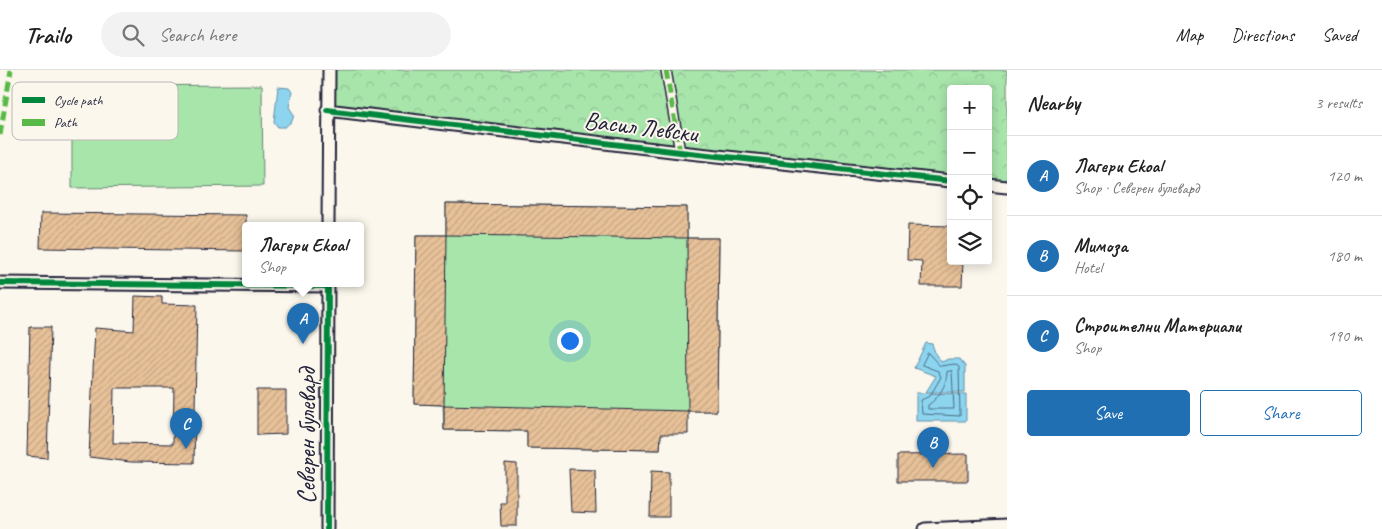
<!DOCTYPE html>
<html lang="en">
<head>
<meta charset="utf-8">
<style>
  :root { --surface:#fff; --page:#f2f2f2; --text:#222; --muted:#767676; --line:#e0e0e0; --accent:#1f6fb2 }
  body { margin:0; font-family:Caveat,sans-serif; background:var(--page); color:var(--text) }
  .controls { position:absolute; right:15px; top:15px; display:grid; overflow:hidden; border-radius:5px; box-shadow:0 2px 12px #0003 }
  .controls button { width:45px; height:45px; display:grid; place-items:center; padding:0; border:0; border-bottom:1px solid var(--line); background:var(--surface); color:var(--text); font:25px sans-serif }
  .you { position:absolute; left:569px; top:270px; width:18px; height:18px; margin:-12px; border:4px solid #fff; border-radius:50%; background:#1a73e8; box-shadow:0 0 0 8px #1a73e833 }
  .badge { display:grid; place-items:center; width:32px; height:32px; border-radius:50%; background:var(--accent); color:#fff; font-size:16px; font-weight:700 }
  .pin { position:absolute; translate:-50% -41px; filter:drop-shadow(0 1px 2px #0008) }
  .pin::after { content:''; position:absolute; top:26px; width:18px; height:15px; background:inherit; clip-path:polygon(0 0,100% 0,50% 100%) }
  .popup { position:absolute; left:242px; top:152px; width:122px; height:65px; box-sizing:border-box; display:grid; place-content:center; border-radius:5px; background:var(--surface); filter:drop-shadow(0 1px 4px #0005); font-size:16px; white-space:nowrap; color:var(--muted) }
  .popup b { font-size:19px; color:var(--text) }
  .popup::after { content:''; position:absolute; left:50%; top:100%; margin-left:-10px; border:10px solid transparent; border-top-color:var(--surface) }
  .list { margin:0; padding:0; list-style:none }
  h2 { display:flex; justify-content:space-between; align-items:center; height:65px; margin:0; padding:0 20px; font-size:21px }
  h2 small { font-size:16px; font-weight:400; color:var(--muted) }
  .list li { display:grid; grid-template-columns:32px 1fr auto; gap:15px; align-items:center; box-sizing:border-box; height:80px; padding:0 20px; border-top:1px solid var(--line) }
  .list b { display:block; font-size:19px; white-space:nowrap }
  .list p { margin:0; font-size:16px; white-space:nowrap; color:var(--muted) }
  .list em { font-size:16px; font-style:normal; color:var(--muted) }
  .actions { display:flex; gap:10px; padding:15px 20px }
  .actions a { flex:1; padding:11px 0; border:1px solid var(--accent); border-radius:5px; text-align:center; font-size:18px; color:var(--accent) }
  .actions .main { background:var(--accent); color:#fff }
  .icon { flex:none; width:28px; height:28px; fill:none; stroke:currentColor; stroke-width:2; stroke-linecap:round; stroke-linejoin:round }
  .map { position:relative; flex:none; width:1007px; height:459px; overflow:hidden }
  header { display:flex; align-items:center; gap:30px; box-sizing:border-box; height:70px; padding:0 25px; background:var(--surface); border-bottom:1px solid var(--line) }
  header strong { font-size:24px }
  nav { display:flex; gap:28px; margin-inline-start:auto; font-size:18px }
  .search { width:350px; height:45px; background:var(--page); display:flex; align-items:center; gap:12px; box-sizing:border-box; padding:0 18px; border-radius:28px; color:var(--muted); font-size:19px }
  main { display:flex }
  aside { flex:1; background:var(--surface) }
  .map>svg:first-child { display:block }
  .park { fill:url(#park-crowns); stroke:#658473 }
  .pitch { fill:#a8e5ab; stroke:#658473 }
  .water { fill:#8dd5ef; stroke:#628da7 }
  .lines { fill:none; stroke-linecap:round; stroke-linejoin:round }
  .shore { stroke:#4d6a83; stroke-width:1 }
  .building { fill:url(#building-hatch); stroke:#22223b; fill-rule:evenodd }
  .pedestrian-casing { stroke:#22223b; stroke-width:12 }
  .minor-casing { stroke:#22223b; stroke-width:15 }
  .pedestrian { stroke:#fbf7ec; stroke-width:9 }
  .minor { stroke:#fbf7ec; stroke-width:11 }
  .quiet { stroke:#58b947; stroke-width:5; stroke-dasharray:10 5; stroke-linecap:butt }
  .cycleway-casing { stroke:#fbf7ec; stroke-width:9 }
  .cycleway { stroke:#00873e; stroke-width:6 }
  .labels { text-anchor:middle; dominant-baseline:central; stroke-width:4; stroke-linejoin:round; paint-order:stroke }
  .street-label { font-size:25px; fill:#22223b; stroke:#fbf7ec }
  .key { fill:#fbf7ec; stroke:#bab7b7; stroke-width:1 }
  .key-label { font-size:14px; fill:#22223b }
</style>
</head>
<body>
<header>
<strong>Trailo</strong>
<div class="search"><svg class="icon" aria-label="search" viewBox="0 0 24 24"><circle cx="10" cy="10" r="6"/><path d="M15 15l6 6"/></svg>Search here</div>
<nav><a>Map</a><a>Directions</a><a>Saved</a></nav>
</header>
<main>
<div class="map">
<svg width="1007" height="459" viewBox="0 0 1007 459">
  <defs>
    <pattern id="park-crowns" width="20" height="18" patternUnits="userSpaceOnUse" patternTransform="scale(1.25)"><rect width="20" height="18" fill="#a8e5ab"/><path d="M2 6a3 3 0 1 1 6 0M12 15a3 3 0 1 1 6 0" fill="none" stroke="#90c494"/></pattern>
    <pattern id="building-hatch" width="6" height="6" patternUnits="userSpaceOnUse" patternTransform="scale(1.25)"><rect width="6" height="6" fill="#e7c198"/><path d="M-1 1l2-2M0 6l6-6M5 7l2-2" fill="none" stroke="#c6a684"/></pattern>
  </defs>
  <rect width="100%" height="100%" fill="#fbf7ec"/>
  <filter id="ink" filterUnits="userSpaceOnUse"><feTurbulence type="fractalNoise" baseFrequency=".02" numOctaves="2"/><feDisplacementMap in="SourceGraphic" scale="10" xChannelSelector="R" yChannelSelector="G"/><feConvolveMatrix kernelMatrix="1 2 1 2 8 2 1 2 1" color-interpolation-filters="sRGB"/></filter>
  <g filter="url(#ink)">
    <path class="park" d="M 334,0 L 1007,0 L 1007,113 L 988,111 L 988,19 L 951,19 L 951,107 L 333,42 Z"/>
    <path class="pitch" d="M 262,15 L 263,116 L 72,118 L 72,16 Z
      M 446,134 L 687,137 L 687,168 L 719,168 L 717,341 L 688,341 L 661,364 L 660,380 L 527,378 L 527,361 L 444,360 L 443,335 L 414,334 L 416,165 L 446,165 Z"/>
    <path class="water" d="M 278,17 L 289,18 L 292,22 L 289,37 L 294,45 L 292,51 L 285,57 L 278,57 L 274,52 Z
      M 926,273 L 932,274 L 936,285 L 942,292 L 948,289 L 959,289 L 965,296 L 965,322 L 926,322 L 936,306 L 914,298 Z
      M 916,323 L 966,324 L 966,351 L 916,351 Z"/>
    <g class="lines">
      <path class="shore" d="M 928,283 L 940,296 L 955,294 L 959,297 L 960,346 L 922,344 L 921,330 L 930,326 L 941,307 L 938,301 L 922,295 Z
        M 952,301 L 954,339 L 928,339 L 928,335 C 938,329 947,315 947,302 Z"/>
    </g>
    <path class="building" d="M 446,134 L 687,137 L 687,168 L 446,165 Z
      M 41,143 L 246,145 L 246,181 L 40,178 Z
      M 908,155 L 951,156 L 951,191 L 963,191 L 962,216 L 921,216 L 922,191 L 907,190 Z
      M 416,165 L 446,165 L 444,335 L 414,334 Z
      M 687,168 L 719,168 L 717,341 L 688,341 Z
      M 135,226 L 162,227 L 162,234 L 197,235 L 194,393 L 131,392 L 89,387 L 95,258 L 134,261 ZM 114,318 L 174,318 L 173,374 L 113,373 Z
      M 30,257 L 51,257 L 47,388 L 27,386 Z
      M 257,320 L 286,320 L 286,364 L 257,365 Z
      M 444,335 L 688,341 L 688,364 L 661,364 L 660,380 L 527,378 L 527,361 L 444,360 Z
      M 968,384 L 968,411 L 898,411 L 898,385 Z
      M 505,393 L 517,394 L 517,456 L 501,456 L 500,432 L 505,432 Z
      M 569,399 L 595,400 L 596,443 L 571,442 Z
      M 651,401 L 669,402 L 669,447 L 650,447 Z"/>
    <g class="lines">
      <defs>
        <path id="pedestrian" d="M 666,0 L 680,82"/>
        <path id="minor" d="M 327,40 L 680,82 L 951,111
          M 988,115 L 1007,117
          M 328,155 L 329,0
          M 0,213 L 328,216
          M 327,459 L 328,213
          M 925,459 L 1007,455"/>
      </defs>
      <use href="#pedestrian" class="pedestrian-casing"/>
      <use href="#minor" class="minor-casing"/>
      <use href="#pedestrian" class="pedestrian"/>
      <use href="#minor" class="minor"/>
      <path class="quiet" d="M 666,0 L 680,82
        M 0,65 L 11,0"/>
      <defs>
        <path id="cycleway" d="M 327,40 L 680,82 L 951,111
          M 0,213 L 328,216
          M 327,459 L 328,213"/>
      </defs>
      <use href="#cycleway" class="cycleway-casing"/>
      <use href="#cycleway" class="cycleway"/>
    </g>
  </g>
  <g class="labels">
    <g class="street-label">
      <text transform="translate(641 57) rotate(7)">Васил Левски</text>
      <text transform="translate(307 366) rotate(-90)">Северен булевард</text>
    </g>
  </g>
  <rect x="12" y="12" width="166" height="58" rx="8" class="key"/>
  <rect x="22" y="27" width="23" height="6" fill="#00873e"/>
  <rect x="22" y="49" width="23" height="7" fill="#58b947"/>
  <g class="key-label">
    <text x="54" y="35">Cycle path</text>
    <text x="54" y="57">Path</text>
  </g>
</svg>
<div class="controls">
<button>+</button>
<button>−</button>
<button><svg class="icon" aria-label="locate" viewBox="0 0 24 24"><circle cx="12" cy="12" r="6"/><path d="M12 2v4M12 18v4M2 12h4M18 12h4"/></svg></button>
<button><svg class="icon" aria-label="layers" viewBox="0 0 24 24"><path d="M12 4l9 5-9 5-9-5zM3 14l9 5 9-5"/></svg></button>
</div>
<div class="you"></div>
<div class="pin badge" style="left:303px;top:274px">A</div>
<div class="popup"><b>Лагери Ekoal</b>Shop</div>
<div class="pin badge" style="left:933px;top:398px">B</div>
<div class="pin badge" style="left:186px;top:379px">C</div>
</div>
<aside>
<h2>Nearby<small>3 results</small></h2>
<ul class="list">
<li><span class="badge">A</span><div><b>Лагери Ekoal</b><p>Shop · Северен булевард</p></div><em>120 m</em></li>
<li><span class="badge">B</span><div><b>Мимоза</b><p>Hotel</p></div><em>180 m</em></li>
<li><span class="badge">C</span><div><b>Строителни Материали</b><p>Shop</p></div><em>190 m</em></li>
</ul>
<div class="actions"><a class="main">Save</a><a>Share</a></div>
</aside>
</main>
</body>
</html>
